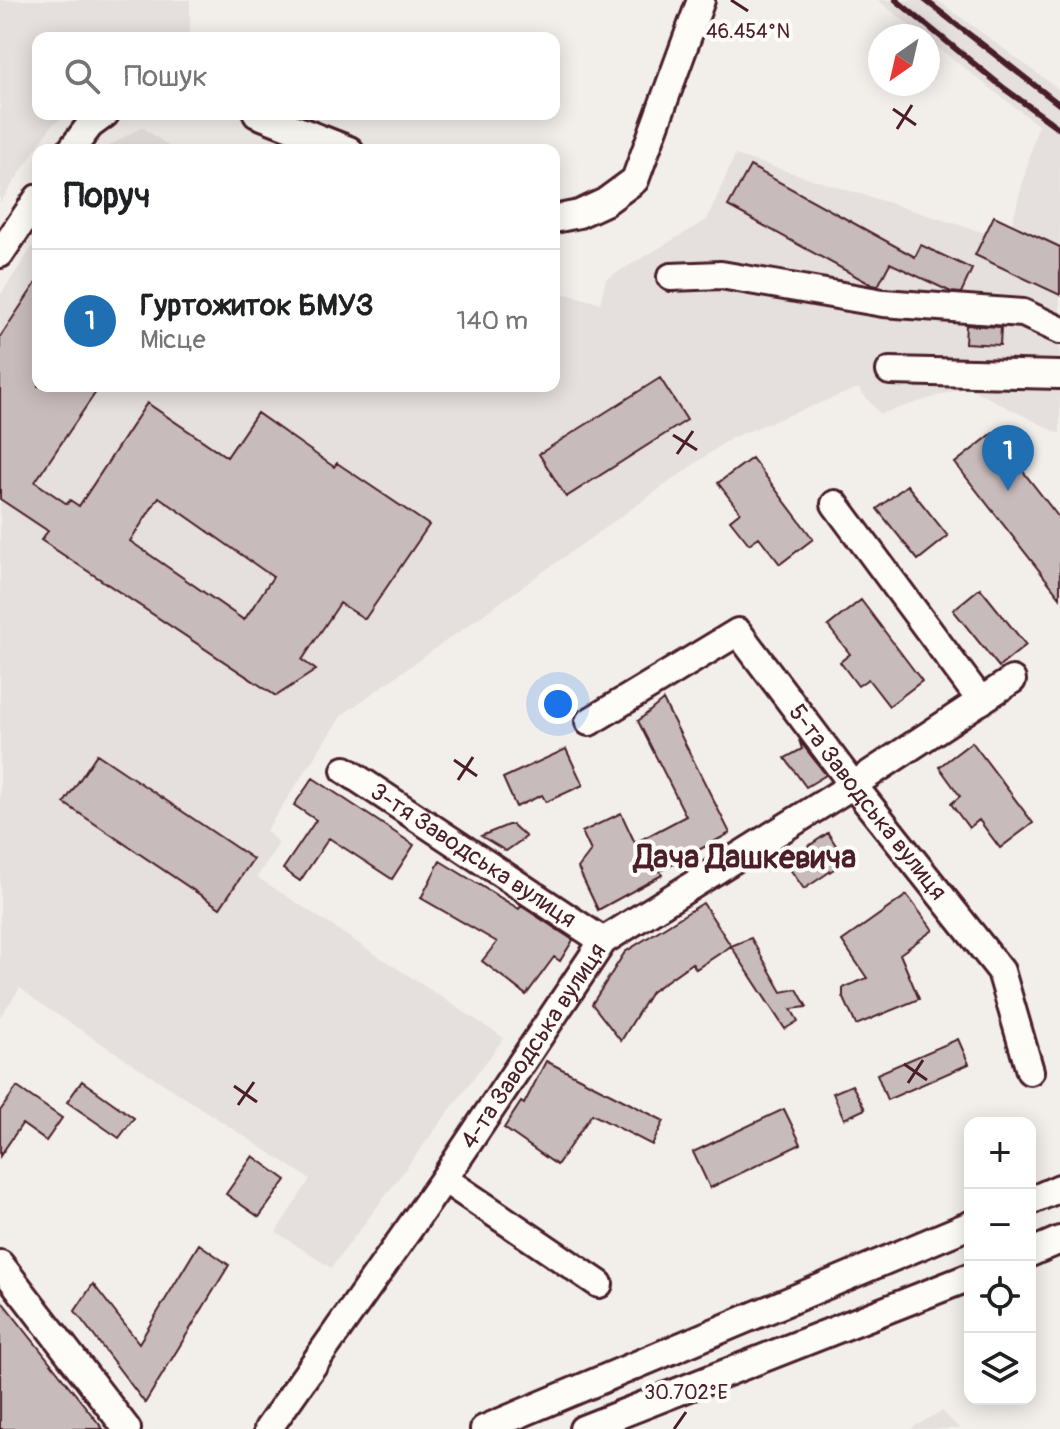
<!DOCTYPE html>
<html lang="uk">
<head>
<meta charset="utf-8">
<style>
  :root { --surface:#fff; --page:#f6f6f6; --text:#202124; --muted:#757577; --line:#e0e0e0; --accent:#1f6fb2 }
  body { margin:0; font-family:Pangolin,sans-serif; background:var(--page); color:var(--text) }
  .controls { position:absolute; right:24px; bottom:24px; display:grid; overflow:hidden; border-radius:16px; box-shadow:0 4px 20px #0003 }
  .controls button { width:72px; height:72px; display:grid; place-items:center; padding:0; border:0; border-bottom:2px solid var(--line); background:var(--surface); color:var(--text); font:40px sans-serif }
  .compass { position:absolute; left:868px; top:24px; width:72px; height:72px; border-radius:50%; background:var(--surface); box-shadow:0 4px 20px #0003; rotate:214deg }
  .you { position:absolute; left:558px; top:704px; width:28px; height:28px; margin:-20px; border:6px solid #fff; border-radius:50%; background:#1a73e8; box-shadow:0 0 0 12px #1a73e833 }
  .badge { display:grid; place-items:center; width:52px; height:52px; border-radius:50%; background:var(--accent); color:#fff; font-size:26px; font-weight:700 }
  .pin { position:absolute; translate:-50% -66px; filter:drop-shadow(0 2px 4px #0008) }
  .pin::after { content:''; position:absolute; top:42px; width:28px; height:24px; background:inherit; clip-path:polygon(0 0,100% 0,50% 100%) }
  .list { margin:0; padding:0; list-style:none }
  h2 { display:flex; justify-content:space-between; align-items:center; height:104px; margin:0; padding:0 32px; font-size:34px }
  h2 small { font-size:26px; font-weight:400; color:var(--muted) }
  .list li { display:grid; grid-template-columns:52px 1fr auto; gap:24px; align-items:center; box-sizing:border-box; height:144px; padding:0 32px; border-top:2px solid var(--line) }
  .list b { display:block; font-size:30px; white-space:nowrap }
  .list p { margin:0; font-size:26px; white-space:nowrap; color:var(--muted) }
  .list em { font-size:26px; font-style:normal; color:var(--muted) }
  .icon { flex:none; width:44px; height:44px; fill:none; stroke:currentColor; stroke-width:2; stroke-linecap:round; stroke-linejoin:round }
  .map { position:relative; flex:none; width:1060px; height:1429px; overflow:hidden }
  .search { position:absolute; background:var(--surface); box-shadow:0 4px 20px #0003; left:32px; top:32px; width:528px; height:88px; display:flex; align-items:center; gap:20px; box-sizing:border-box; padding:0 28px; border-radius:16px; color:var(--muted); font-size:30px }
  .panel { position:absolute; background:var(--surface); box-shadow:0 4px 20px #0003; left:32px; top:144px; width:528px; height:248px; border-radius:16px }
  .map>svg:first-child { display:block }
  .built { fill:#e5dfdd }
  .building { fill:#c8bbbb; stroke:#4a1f2b; stroke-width:2; fill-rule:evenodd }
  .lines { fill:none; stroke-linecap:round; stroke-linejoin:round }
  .minor-casing { stroke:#4a1f2b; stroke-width:32 }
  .minor { stroke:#fdfcf7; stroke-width:26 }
  .rail { stroke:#4a1f2b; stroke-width:6 }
  .ticks { fill:none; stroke:#4a1f2b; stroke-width:3 }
  .labels { text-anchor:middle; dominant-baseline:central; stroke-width:8; stroke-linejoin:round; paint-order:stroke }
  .street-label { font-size:24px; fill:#4a1f2b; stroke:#fdfcf7 }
  .district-label { font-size:32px; font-weight:bold; fill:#4a1f2b; stroke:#fdfcf7 }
  .ticks-label { font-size:20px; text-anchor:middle; fill:#4a1f2b; stroke:#fdfcf7; stroke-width:8; stroke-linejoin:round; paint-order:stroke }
</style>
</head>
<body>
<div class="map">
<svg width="1060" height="1429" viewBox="0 0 1060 1429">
  <rect width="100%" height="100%" fill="#f2efeb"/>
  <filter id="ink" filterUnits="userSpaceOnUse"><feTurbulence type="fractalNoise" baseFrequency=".0125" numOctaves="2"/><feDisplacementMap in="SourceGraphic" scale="16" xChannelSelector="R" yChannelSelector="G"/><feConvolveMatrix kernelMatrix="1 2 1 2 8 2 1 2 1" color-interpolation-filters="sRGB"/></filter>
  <g filter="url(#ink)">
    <path class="built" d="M 0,0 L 190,0 L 190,38 L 38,38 L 38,114 L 69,114 L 52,125 L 0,203 Z
      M 878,0 L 937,0 L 1060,90 L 1060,434 L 967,387 L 880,414 L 858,388 L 731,438 L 342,715 L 266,831 L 279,843 L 257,877 L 504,1038 L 331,1268 L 276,1232 L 310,1179 L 41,1004 L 20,988 L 0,1017 L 0,296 L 38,238 L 38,386 L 554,386 L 554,291 L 600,303 L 606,279 L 707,220 L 735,155 L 985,233 L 994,216 L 1011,227 L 1038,125 L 928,40 L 928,36 L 923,36 Z
      M 142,127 L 174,150 L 102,150 Z
      M 942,1411 L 960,1429 L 910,1429 Z"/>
    <path class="building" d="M 750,166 L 915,257 L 921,245 L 972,269 L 961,293 L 951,292 L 890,263 L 878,286 L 872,285 L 728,206 Z
      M 994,216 L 1060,247 L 1060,295 L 975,255 Z
      M 38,280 L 38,386 L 100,386 L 35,482 L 67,504 L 70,500 L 79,506 L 147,403 L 227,457 L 257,413 L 334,467 L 337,463 L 429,525 L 365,619 L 340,603 L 302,660 L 316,670 L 276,696 L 41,540 L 48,531 L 0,499 L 0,337 ZM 159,497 L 273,577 L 244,620 L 130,541 Z
      M 966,325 L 1001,327 L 1000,345 L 965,343 Z
      M 660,378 L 687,420 L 566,497 L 539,454 Z
      M 993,433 L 1060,519 L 1060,597 L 955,463 Z
      M 752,458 L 813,539 L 780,564 L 759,537 L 749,544 L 730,520 L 740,512 L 718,483 Z
      M 907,485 L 948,536 L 918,560 L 877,509 Z
      M 980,588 L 1026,645 L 999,667 L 953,610 Z
      M 861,600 L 922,681 L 889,706 L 868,679 L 858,686 L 840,662 L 850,654 L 828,626 Z
      M 663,700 L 730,833 L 660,871 L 662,875 L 598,910 L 578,868 L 591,851 L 582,832 L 621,813 L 635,843 L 686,816 L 638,721 Z
      M 799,740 L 826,775 L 806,787 L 785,758 L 802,749 Z
      M 972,742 L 1033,823 L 1000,848 L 979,820 L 969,828 L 951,804 L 960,796 L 939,767 Z
      M 566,749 L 583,785 L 546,802 L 542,795 L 516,807 L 503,778 Z
      M 97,754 L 253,859 L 220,908 L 64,803 Z
      M 313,778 L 414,845 L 392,879 L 329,838 L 300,881 L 283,869 L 316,820 L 294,805 Z
      M 508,825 L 513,825 L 526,837 L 506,851 L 481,836 Z
      M 828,833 L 846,861 L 804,889 L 785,862 Z
      M 440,861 L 519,909 L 521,906 L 573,940 L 560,961 L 554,957 L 526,995 L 482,961 L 497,942 L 421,898 Z
      M 907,895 L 933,930 L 900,954 L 919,999 L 856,1025 L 843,996 L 843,988 L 867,978 L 842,941 Z
      M 703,903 L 731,946 L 696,969 L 692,963 L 651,992 L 621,1041 L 592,1004 L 625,952 Z
      M 751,938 L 782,992 L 797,989 L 807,1007 L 791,1009 L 798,1021 L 785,1029 L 731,946 Z
      M 958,1039 L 969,1064 L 887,1100 L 877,1074 Z
      M 546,1061 L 664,1121 L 652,1145 L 592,1114 L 557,1165 L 504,1128 L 521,1102 L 524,1104 Z
      M 82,1081 L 134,1118 L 119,1138 L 67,1102 Z
      M 852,1085 L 865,1109 L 844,1119 L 833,1093 Z
      M 17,1087 L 62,1118 L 46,1141 L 22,1124 L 0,1156 L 0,1111 Z
      M 784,1109 L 801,1144 L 710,1188 L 693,1152 Z
      M 253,1156 L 286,1180 L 259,1217 L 226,1194 Z
      M 199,1244 L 229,1265 L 145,1403 L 75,1311 L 93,1284 L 139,1343 Z
      M 0,1299 L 103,1429 L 0,1429 Z"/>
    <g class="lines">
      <defs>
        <g id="minor">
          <path d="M 257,114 L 349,150"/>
          <path d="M 71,150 L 90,125 L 105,114"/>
          <path d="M 554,219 L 579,214 L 605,202 L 635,180 L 701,0"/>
          <path d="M 0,254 L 38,198"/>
          <path d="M 671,277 L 721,275 L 883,303 L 1023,313 L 1060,330"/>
          <path d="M 890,371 L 1060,375"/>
          <path d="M 835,504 L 981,701"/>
          <path id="s1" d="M 589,722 L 738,632 L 853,785 L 1001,971 L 1030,1071"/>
          <path id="s2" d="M 345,770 L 603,941"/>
          <path d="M 444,1179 L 599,1284"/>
          <path d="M 1030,1201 L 1060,1188"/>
          <path d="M 1030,1253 L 1060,1240"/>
          <path d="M 0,1264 L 127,1429"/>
          <path id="s3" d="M 268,1429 L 444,1179 L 603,941 L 853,785 L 1012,680"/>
          <path d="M 484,1429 L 970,1225"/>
          <path d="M 583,1429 L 970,1277"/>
        </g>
      </defs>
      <use href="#minor" class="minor-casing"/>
      <use href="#minor" class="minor"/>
      <path class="rail" d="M 896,0 L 1005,89 L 1060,129
        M 925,0 L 1060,105"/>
    </g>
  </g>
  <path class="ticks" d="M 731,0 L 748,11M 893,109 L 916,125M 897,129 L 912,105M 673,435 L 697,450M 677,454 L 693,431M 454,760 L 477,776M 458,780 L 473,757M 904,1064 L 927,1080M 908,1083 L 923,1060M 234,1086 L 257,1102M 238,1105 L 254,1082M 674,1429 L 686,1412"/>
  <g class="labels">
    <g class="street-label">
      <text stroke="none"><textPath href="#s1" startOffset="388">5-та Заводська вулиця</textPath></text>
      <text stroke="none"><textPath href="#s2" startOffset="154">3-тя Заводська вулиця</textPath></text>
      <text stroke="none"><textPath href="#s3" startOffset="466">4-та Заводська вулиця</textPath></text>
    </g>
    <g class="district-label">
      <text x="745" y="858">Дача Дашкевича</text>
    </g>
  </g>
  <g class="ticks-label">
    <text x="748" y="38">46.454°N</text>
    <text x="686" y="1399">30.702°E</text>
  </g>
</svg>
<div class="controls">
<button>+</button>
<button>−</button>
<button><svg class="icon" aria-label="locate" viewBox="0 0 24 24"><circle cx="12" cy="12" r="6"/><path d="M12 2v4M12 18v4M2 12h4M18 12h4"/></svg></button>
<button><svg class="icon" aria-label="layers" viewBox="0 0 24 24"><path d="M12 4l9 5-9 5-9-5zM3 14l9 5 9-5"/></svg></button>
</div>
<svg class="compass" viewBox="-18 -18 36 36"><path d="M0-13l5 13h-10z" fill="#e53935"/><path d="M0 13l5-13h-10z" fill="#757577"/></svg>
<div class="you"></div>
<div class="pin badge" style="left:1008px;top:491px">1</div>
<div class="search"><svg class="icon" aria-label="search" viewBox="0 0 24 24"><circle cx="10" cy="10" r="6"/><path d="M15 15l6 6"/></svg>Пошук</div>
<section class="panel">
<h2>Поруч<small></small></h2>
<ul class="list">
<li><span class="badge">1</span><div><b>Гуртожиток БМУЗ</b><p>Місце</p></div><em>140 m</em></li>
</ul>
</section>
</div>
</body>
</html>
